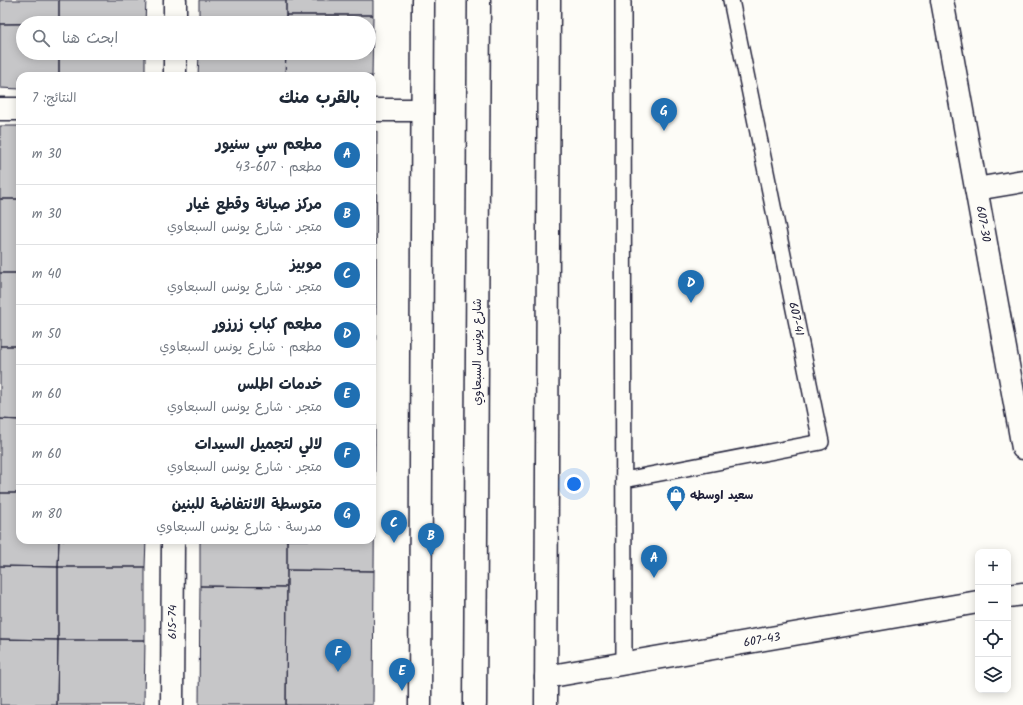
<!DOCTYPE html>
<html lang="ar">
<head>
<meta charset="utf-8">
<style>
  :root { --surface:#fff; --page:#f6f6f7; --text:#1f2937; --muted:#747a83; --line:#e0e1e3; --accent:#1f6fb2 }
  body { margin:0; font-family:Kalam,"Playpen Sans Arabic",sans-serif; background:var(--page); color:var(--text); direction:rtl }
  .controls { position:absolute; right:12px; bottom:12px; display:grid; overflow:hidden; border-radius:8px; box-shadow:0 2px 10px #0003 }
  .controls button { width:36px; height:36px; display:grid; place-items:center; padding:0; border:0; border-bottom:1px solid var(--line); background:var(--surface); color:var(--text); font:20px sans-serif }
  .you { position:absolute; left:574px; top:484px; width:14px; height:14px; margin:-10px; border:3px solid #fff; border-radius:50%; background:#1a73e8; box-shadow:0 0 0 6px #1a73e833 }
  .badge { display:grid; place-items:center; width:26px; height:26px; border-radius:50%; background:var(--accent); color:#fff; font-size:13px; font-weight:700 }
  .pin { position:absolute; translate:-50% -33px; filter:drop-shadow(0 1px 2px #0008) }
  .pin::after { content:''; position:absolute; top:21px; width:14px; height:12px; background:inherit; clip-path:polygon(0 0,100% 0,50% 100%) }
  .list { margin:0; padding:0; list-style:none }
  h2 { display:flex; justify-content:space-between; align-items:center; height:52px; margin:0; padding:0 16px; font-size:17px }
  h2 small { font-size:13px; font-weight:400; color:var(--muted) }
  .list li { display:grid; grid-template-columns:26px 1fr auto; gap:12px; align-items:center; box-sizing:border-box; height:60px; padding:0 16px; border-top:1px solid var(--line) }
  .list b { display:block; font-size:15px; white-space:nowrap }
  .list p { margin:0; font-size:13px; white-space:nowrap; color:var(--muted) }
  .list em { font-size:13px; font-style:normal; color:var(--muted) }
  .icon { flex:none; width:22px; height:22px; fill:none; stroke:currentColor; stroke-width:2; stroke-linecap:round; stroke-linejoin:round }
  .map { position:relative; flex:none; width:1023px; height:705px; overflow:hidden; direction:ltr }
  .search { position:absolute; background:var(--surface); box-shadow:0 2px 10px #0003; left:16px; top:16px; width:360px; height:44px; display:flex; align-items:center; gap:10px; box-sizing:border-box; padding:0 14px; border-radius:22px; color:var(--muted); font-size:15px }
  .panel { position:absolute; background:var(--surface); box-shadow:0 2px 10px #0003; left:16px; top:72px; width:360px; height:472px; border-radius:12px; direction:rtl }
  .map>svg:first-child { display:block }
  .building { fill:#c6c6c8; stroke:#22223b }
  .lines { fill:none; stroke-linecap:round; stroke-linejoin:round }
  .service-casing { stroke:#22223b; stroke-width:18 }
  .minor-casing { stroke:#22223b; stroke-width:25 }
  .secondary-casing { stroke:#22223b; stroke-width:25 }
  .service { stroke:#fdfcf7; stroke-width:15 }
  .minor { stroke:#fdfcf7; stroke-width:22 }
  .secondary { stroke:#fdfcf7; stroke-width:22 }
  .labels { text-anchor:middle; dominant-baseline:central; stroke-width:3; stroke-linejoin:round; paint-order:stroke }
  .street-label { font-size:12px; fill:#22223b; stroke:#fdfcf7 }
  .poi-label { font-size:12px; font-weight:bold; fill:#22223b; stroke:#fdfcf7; text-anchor:start }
</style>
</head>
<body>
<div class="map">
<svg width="1023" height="705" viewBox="0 0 1023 705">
  <rect width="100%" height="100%" fill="#fdfcf7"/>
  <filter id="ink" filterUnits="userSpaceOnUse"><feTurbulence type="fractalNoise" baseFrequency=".025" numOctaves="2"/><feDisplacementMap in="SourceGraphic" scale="8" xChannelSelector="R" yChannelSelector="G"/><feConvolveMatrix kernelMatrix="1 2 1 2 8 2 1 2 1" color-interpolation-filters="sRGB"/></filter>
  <g filter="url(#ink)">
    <path class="building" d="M 0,0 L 59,0 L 59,23 L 0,24 Z
      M 59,0 L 146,0 L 145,23 L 59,23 Z
      M 199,0 L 286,0 L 286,23 L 199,23 Z
      M 286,0 L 373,0 L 373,15 L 286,15 Z
      M 286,15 L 373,15 L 372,78 L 372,76 L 285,76 L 286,53 L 369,53 L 369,23 L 286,23 Z
      M 0,24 L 23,24 L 23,53 L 59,53 L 59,76 L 20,76 L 20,89 L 0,88 Z
      M 59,53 L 145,53 L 145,76 L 59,76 Z
      M 199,53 L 286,53 L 285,76 L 198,76 Z
      M 0,126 L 20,126 L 20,199 L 0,199 Z
      M 372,131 L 377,131 L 376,307 L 372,307 Z
      M 0,199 L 20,199 L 20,273 L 0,273 Z
      M 0,273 L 20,273 L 20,346 L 0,346 Z
      M 372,307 L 376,307 L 375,444 L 372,444 Z
      M 0,346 L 20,346 L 20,420 L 0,419 Z
      M 0,419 L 20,420 L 20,493 L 0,493 Z
      M 372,444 L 375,444 L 374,571 L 287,570 L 287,540 L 372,540 Z
      M 0,493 L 20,493 L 20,540 L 59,540 L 58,567 L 0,566 Z
      M 59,540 L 146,540 L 145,567 L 58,567 Z
      M 200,540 L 287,540 L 287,587 L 200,586 Z
      M 0,566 L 58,567 L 58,640 L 0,639 Z
      M 58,567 L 145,567 L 145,640 L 58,640 Z
      M 287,570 L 374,571 L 373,705 L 286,705 Z
      M 200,586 L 287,587 L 286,705 L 199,705 Z
      M 0,639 L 58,640 L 57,705 L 0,705 Z
      M 58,640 L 145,640 L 144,705 L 57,705 Z"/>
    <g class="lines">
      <defs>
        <path id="service" d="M 623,0 L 624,664
          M 624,480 L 821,442 L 731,0"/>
        <path id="minor" d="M 942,0 L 1023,448
          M 175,23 L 175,0
          M 175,76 L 175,53
          M 0,109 L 20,109
          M 372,110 L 422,110
          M 976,189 L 1023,181
          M 1008,596 L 1023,594
          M 546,677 L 978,602
          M 172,705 L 173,540
          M 420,705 L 423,0"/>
        <path id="secondary" d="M 475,705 L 479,0
          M 546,705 L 549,0"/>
      </defs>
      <use href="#service" class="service-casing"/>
      <use href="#minor" class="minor-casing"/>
      <use href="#secondary" class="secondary-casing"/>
      <use href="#service" class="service"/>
      <use href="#minor" class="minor"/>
      <use href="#secondary" class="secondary"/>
    </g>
  </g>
  <defs>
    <symbol id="shop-pin" viewBox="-11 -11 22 30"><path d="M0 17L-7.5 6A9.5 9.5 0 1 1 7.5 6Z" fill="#1f6fb2" stroke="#fdfcf7"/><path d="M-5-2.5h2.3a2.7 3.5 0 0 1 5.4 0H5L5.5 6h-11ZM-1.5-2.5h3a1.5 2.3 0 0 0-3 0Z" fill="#fff"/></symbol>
  </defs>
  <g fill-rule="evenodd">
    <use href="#shop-pin" x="665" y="484" width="22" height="30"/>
  </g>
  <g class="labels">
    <g class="street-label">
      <text transform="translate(983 224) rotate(80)">607-30</text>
      <text transform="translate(796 319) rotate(78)">607-41</text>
      <text transform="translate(477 352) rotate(-90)">شارع يونس السبعاوي</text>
      <text transform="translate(172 622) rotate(-90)">615-74</text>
      <text transform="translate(762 640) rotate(-10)">607-43</text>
    </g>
    <g class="poi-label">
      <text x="690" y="495">سعيد اوسطه</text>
    </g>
  </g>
</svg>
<div class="controls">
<button>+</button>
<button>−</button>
<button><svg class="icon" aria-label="locate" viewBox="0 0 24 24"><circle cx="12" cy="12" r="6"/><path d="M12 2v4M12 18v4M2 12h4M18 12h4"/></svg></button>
<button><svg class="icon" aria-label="layers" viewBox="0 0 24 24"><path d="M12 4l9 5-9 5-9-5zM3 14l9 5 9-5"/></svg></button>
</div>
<div class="you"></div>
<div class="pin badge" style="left:654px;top:578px">A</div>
<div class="pin badge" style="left:431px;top:556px">B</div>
<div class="pin badge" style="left:394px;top:543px">C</div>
<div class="pin badge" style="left:691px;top:303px">D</div>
<div class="pin badge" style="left:402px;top:691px">E</div>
<div class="pin badge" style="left:338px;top:672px">F</div>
<div class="pin badge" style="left:664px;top:131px">G</div>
<div class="search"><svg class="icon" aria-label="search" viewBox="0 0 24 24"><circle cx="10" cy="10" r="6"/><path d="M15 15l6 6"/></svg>ابحث هنا</div>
<section class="panel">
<h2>بالقرب منك<small>النتائج: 7</small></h2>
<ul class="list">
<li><span class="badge">A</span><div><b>مطعم سي سنيور</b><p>مطعم · 607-43</p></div><em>30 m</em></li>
<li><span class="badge">B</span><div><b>مركز صيانة وقطع غيار</b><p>متجر · شارع يونس السبعاوي</p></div><em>30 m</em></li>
<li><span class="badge">C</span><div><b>موبيز</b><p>متجر · شارع يونس السبعاوي</p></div><em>40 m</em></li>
<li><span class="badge">D</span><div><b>مطعم كباب زرزور</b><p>مطعم · شارع يونس السبعاوي</p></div><em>50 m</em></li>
<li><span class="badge">E</span><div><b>خدمات اطلس</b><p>متجر · شارع يونس السبعاوي</p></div><em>60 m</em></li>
<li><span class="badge">F</span><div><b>لالي لتجميل السيدات</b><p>متجر · شارع يونس السبعاوي</p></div><em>60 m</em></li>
<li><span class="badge">G</span><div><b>متوسطة الانتفاضة للبنين</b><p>مدرسة · شارع يونس السبعاوي</p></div><em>80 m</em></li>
</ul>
</section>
</div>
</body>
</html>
